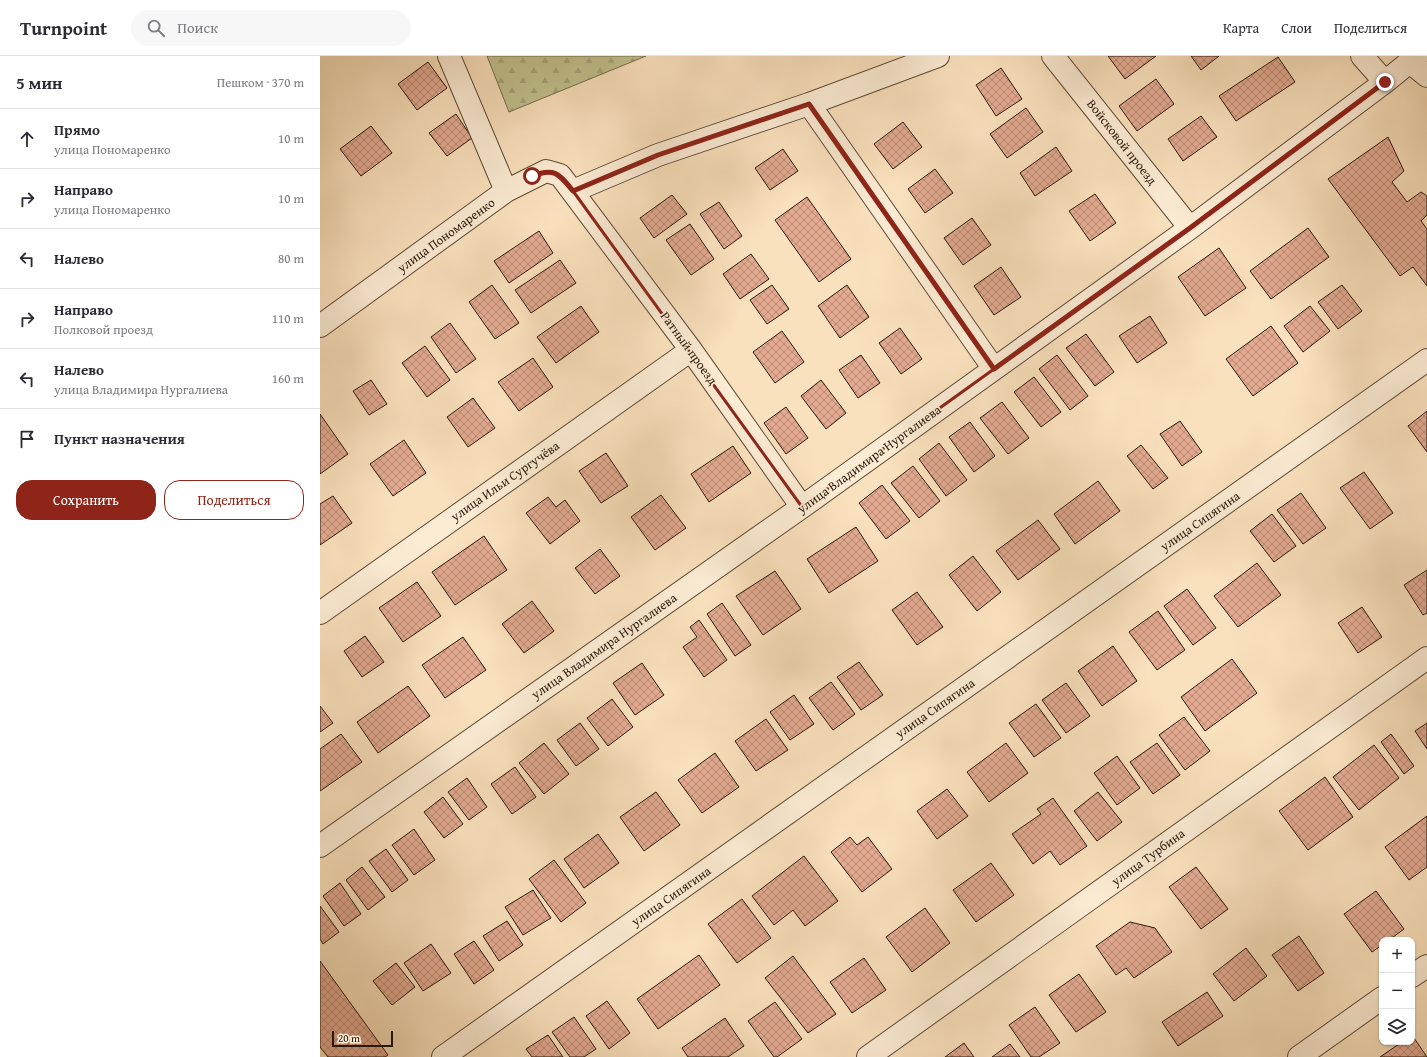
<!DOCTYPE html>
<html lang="ru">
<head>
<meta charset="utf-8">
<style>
  :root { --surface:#fff; --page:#f7f7f7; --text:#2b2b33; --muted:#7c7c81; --line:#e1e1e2; --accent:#8f2418 }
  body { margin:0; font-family:"Gentium Book Plus",serif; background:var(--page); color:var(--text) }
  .controls { position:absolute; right:12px; bottom:12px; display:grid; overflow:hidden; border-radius:8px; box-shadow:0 1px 3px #0004 }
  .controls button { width:36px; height:36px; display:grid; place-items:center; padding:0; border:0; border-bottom:1px solid var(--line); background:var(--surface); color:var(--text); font:20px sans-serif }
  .scale { position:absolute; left:12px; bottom:10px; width:61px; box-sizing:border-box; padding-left:4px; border:2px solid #2b190c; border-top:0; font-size:11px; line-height:14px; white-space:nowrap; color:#2b190c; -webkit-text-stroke:3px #fcecd4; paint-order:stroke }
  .stop { position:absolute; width:12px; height:12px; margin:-9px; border:3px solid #8f2418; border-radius:50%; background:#fff }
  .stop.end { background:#8f2418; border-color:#fff; box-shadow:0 1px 4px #0008 }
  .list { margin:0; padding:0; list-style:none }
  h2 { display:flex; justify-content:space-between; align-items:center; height:52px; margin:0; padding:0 16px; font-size:17px }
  h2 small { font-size:13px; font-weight:400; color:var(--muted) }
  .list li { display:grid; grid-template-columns:26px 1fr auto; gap:12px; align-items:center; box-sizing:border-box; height:60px; padding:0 16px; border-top:1px solid var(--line) }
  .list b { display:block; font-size:15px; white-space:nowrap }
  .list p { margin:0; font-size:13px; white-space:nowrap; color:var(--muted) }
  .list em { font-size:13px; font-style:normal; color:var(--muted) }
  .actions { display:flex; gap:8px; padding:12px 16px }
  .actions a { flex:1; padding:9px 0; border:1px solid var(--accent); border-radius:16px; text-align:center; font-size:14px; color:var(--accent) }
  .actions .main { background:var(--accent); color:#fff }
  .icon { flex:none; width:22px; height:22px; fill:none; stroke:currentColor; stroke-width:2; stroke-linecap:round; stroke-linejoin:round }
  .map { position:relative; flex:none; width:1107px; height:1001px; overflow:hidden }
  header { display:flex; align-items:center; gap:24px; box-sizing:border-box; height:56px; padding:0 20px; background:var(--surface); border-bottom:1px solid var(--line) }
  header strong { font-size:19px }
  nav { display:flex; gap:22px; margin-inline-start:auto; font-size:14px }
  .search { width:280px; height:36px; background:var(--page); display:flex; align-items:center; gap:10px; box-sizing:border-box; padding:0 14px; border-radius:22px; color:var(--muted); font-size:15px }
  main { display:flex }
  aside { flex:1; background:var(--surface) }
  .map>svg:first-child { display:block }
  .forest { fill:url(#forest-firs); stroke:#766e4e }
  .building { fill:url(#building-cross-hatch); stroke:#2b190c }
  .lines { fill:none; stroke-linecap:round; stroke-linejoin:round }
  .minor-casing { stroke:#5f4b38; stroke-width:24 }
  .minor { stroke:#fcecd4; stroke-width:22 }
  .route { stroke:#8f2418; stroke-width:5 }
  .marked { fill:none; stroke:#8f2418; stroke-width:3; stroke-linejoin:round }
  .labels { text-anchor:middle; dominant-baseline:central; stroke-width:3.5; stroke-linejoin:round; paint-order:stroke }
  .street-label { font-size:13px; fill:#2b190c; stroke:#fcecd4 }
</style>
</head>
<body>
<header>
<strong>Turnpoint</strong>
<div class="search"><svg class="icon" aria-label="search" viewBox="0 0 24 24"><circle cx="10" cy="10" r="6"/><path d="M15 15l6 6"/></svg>Поиск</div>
<nav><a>Карта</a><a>Слои</a><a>Поделиться</a></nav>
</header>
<main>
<aside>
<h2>5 мин<small>Пешком · 370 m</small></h2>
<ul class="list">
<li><svg class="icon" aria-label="ahead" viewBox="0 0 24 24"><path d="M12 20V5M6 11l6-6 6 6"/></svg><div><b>Прямо</b><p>улица Пономаренко</p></div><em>10 m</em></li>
<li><svg class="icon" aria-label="right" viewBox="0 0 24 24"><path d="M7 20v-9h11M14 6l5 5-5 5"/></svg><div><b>Направо</b><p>улица Пономаренко</p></div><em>10 m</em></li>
<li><svg class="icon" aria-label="left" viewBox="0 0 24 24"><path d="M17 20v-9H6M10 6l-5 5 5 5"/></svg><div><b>Налево</b></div><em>80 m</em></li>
<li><svg class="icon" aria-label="right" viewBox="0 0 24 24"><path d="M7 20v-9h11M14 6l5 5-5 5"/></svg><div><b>Направо</b><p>Полковой проезд</p></div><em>110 m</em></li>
<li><svg class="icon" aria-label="left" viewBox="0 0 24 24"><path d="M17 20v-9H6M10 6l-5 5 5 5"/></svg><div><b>Налево</b><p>улица Владимира Нургалиева</p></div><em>160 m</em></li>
<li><svg class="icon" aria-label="arrive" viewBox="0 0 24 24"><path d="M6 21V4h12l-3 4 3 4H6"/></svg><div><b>Пункт назначения</b></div></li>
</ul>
<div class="actions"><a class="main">Сохранить</a><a>Поделиться</a></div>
</aside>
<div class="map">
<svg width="1107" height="1001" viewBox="0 0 1107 1001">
  <defs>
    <pattern id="forest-firs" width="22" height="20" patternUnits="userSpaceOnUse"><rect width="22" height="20" fill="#c1c28f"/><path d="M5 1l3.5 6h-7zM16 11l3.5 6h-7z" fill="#a6a67a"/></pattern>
    <pattern id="building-cross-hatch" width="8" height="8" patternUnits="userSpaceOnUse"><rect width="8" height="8" fill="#e3aa91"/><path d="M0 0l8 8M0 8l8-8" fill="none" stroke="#b88a75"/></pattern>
  </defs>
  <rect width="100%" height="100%" fill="#fae1bd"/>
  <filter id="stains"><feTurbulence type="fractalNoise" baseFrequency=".005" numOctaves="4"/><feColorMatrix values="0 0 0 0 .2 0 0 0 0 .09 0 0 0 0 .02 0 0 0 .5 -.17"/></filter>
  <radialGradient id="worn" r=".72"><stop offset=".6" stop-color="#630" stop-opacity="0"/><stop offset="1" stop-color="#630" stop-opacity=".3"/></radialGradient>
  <path class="forest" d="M 167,0 L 326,0 L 189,56 Z"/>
  <path class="building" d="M 788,0 L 836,0 L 805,23 Z
    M 871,0 L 899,0 L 881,14 Z
    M 958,1 L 975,26 L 916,65 L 899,40 Z
    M 108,6 L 127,32 L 97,54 L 78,28 Z
    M 681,12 L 702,43 L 676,60 L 656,29 Z
    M 836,23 L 854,48 L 817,75 L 799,50 Z
    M 706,52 L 723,76 L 687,102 L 670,78 Z
    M 136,58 L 152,82 L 127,100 L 109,77 Z
    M 881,60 L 897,81 L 863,105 L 848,83 Z
    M 583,66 L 602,91 L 573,113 L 554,88 Z
    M 51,70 L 72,97 L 41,120 L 20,93 Z
    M 1068,81 L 1084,115 L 1072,126 L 1087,146 L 1101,136 L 1107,140 L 1107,159 L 1101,165 L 1107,173 L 1107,230 L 1093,211 L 1080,220 L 1008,123 Z
    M 736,91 L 752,115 L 715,140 L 700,117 Z
    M 463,93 L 478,115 L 450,134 L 435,112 Z
    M 615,113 L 633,137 L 605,157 L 588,133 Z
    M 775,138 L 796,167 L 770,185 L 749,155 Z
    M 352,139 L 367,158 L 334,182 L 320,162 Z
    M 487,141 L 531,203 L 499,226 L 455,164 Z
    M 399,146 L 422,180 L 404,193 L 380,158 Z
    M 652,162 L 671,189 L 643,209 L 624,182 Z
    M 370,168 L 394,203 L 371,219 L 346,184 Z
    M 988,172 L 1009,201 L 951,243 L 930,215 Z
    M 219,175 L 233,197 L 189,227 L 174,205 Z
    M 899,192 L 926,232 L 885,260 L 858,221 Z
    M 431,198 L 449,223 L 420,243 L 403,218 Z
    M 240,204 L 256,227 L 211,257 L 195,234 Z
    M 681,211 L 701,241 L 674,259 L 654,230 Z
    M 172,229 L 199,267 L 175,283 L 149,246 Z
    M 452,229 L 469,253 L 447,268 L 430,244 Z
    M 527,229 L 549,261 L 520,282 L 498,250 Z
    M 1022,229 L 1042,255 L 1018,273 L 998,246 Z
    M 261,250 L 279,276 L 236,307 L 217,281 Z
    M 990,250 L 1010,275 L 983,296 L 964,270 Z
    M 830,260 L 847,287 L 817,307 L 799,280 Z
    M 130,267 L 156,303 L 136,317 L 111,281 Z
    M 951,270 L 978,307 L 933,340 L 906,303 Z
    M 580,272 L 602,303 L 581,318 L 559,287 Z
    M 462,275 L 484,306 L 455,327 L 433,296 Z
    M 766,278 L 794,316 L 775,330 L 746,292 Z
    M 105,290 L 130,324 L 107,341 L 82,307 Z
    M 541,299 L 560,327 L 538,342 L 519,314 Z
    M 737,299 L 768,340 L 750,354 L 719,313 Z
    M 213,302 L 233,331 L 199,355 L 178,326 Z
    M 714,321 L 741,356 L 721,371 L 694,336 Z
    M 51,324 L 67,348 L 49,359 L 33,335 Z
    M 501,324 L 526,357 L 506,373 L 481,340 Z
    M 153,342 L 175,372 L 148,391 L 127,361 Z
    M 682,346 L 709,382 L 688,398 L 660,362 Z
    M 466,351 L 488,382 L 466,398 L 444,367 Z
    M 1107,355 L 1107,396 L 1088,370 Z
    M 0,358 L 28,398 L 0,418 Z
    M 860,365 L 882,396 L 862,410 L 840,378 Z
    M 650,366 L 675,400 L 654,416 L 629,381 Z
    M 84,384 L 106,417 L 73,440 L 50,408 Z
    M 619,387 L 647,424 L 626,440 L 599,403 Z
    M 821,389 L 848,422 L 833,433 L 807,400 Z
    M 413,390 L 431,417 L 389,446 L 371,418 Z
    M 286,397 L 308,430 L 281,447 L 259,415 Z
    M 593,410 L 620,445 L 599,462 L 571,427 Z
    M 1044,416 L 1073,457 L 1050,473 L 1020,432 Z
    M 778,425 L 800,455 L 755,488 L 734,458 Z
    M 562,429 L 590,465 L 566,483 L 539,447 Z
    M 981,437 L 1006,472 L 983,488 L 957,454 Z
    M 341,439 L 366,472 L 335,494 L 311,461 Z
    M 13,440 L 32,467 L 0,489 L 0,448 Z
    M 228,441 L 236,451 L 245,444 L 260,465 L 230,488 L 206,457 Z
    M 952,458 L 976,490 L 954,506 L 930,475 Z
    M 718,464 L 740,493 L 698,524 L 676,495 Z
    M 536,471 L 558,505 L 509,537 L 487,503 Z
    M 164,480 L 187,514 L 135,549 L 112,516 Z
    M 280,493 L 300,520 L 275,538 L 255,512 Z
    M 653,500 L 681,536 L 657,555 L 629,519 Z
    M 937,507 L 961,539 L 918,571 L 894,540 Z
    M 1107,514 L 1107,557 L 1103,559 L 1084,529 Z
    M 455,515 L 481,553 L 443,579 L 416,540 Z
    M 97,526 L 121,560 L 83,586 L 59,552 Z
    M 867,533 L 896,572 L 873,589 L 844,550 Z
    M 597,536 L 623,571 L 597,589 L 572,554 Z
    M 212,545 L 234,575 L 204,597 L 182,568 Z
    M 402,547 L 431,589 L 415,600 L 387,558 Z
    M 1042,551 L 1062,581 L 1038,597 L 1018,567 Z
    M 838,555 L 865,594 L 837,614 L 809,576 Z
    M 379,564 L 407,604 L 384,621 L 363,591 L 377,581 L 370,571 Z
    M 45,580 L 64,606 L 42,621 L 24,595 Z
    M 143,581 L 166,614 L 125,642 L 102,609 Z
    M 793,590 L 817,625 L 782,650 L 758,615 Z
    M 912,603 L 937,637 L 885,675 L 861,641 Z
    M 539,606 L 563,639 L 541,654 L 517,621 Z
    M 322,607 L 344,639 L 315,659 L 293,627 Z
    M 511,626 L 535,658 L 513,674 L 489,642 Z
    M 746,627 L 770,660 L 746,677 L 722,644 Z
    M 88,630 L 110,660 L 58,697 L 37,666 Z
    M 474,639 L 494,668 L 470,684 L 450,656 Z
    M 292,643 L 313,671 L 288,690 L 267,662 Z
    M 716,648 L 741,682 L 714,701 L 689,667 Z
    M 0,650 L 13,667 L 0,676 Z
    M 864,661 L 890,695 L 865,714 L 839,679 Z
    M 446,663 L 468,694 L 436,715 L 415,685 Z
    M 260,667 L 279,693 L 256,710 L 237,684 Z
    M 1107,667 L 1107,693 L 1095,675 Z
    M 21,678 L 42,706 L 0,735 L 0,693 Z
    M 1071,678 L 1094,710 L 1084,718 L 1061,686 Z
    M 224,687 L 249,718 L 224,738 L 199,707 Z
    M 686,687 L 708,717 L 669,746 L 647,716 Z
    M 837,687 L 860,719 L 833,738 L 810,706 Z
    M 1054,689 L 1079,722 L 1039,754 L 1013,721 Z
    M 395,697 L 419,731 L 382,757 L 358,724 Z
    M 797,700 L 820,732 L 797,749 L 774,717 Z
    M 195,711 L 216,741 L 192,758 L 171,728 Z
    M 1005,721 L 1033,761 L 988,794 L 959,755 Z
    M 147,722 L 167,751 L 149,764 L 128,736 Z
    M 627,733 L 648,760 L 617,783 L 597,755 Z
    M 336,736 L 360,769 L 324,795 L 300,761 Z
    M 778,736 L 802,766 L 777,785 L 754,755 Z
    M 123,741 L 143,768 L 124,782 L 104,756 Z
    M 733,742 L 767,790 L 740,809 L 730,795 L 713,808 L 692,778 L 721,758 L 717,753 Z
    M 1107,760 L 1107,811 L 1089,824 L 1065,791 Z
    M 94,773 L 115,804 L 94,819 L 72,789 Z
    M 278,778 L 299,807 L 264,832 L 244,803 Z
    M 530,781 L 537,789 L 548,781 L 572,813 L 542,836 L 511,796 Z
    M 66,793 L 88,824 L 72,836 L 49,805 Z
    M 484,800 L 518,845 L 485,870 L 473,854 L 454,869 L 432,840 Z
    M 234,804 L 266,847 L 241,866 L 209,823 Z
    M 671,807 L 694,839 L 656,866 L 633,834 Z
    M 42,811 L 65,841 L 48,854 L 26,824 Z
    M 876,811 L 908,853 L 881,873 L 849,831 Z
    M 20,827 L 41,858 L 24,870 L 3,840 Z
    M 213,834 L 231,862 L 203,879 L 185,851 Z
    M 1056,835 L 1084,873 L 1069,884 L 1062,884 L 1062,889 L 1052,896 L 1024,858 Z
    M 422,843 L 451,882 L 417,907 L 388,868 Z
    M 0,850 L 19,876 L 3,888 L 0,883 Z
    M 605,852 L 630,887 L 592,916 L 566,881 Z
    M 187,865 L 203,889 L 179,905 L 163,880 Z
    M 810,866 L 835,872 L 852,896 L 814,922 L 806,912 L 796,919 L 776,890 Z
    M 979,880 L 1004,917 L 978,935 L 952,899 Z
    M 154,885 L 174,914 L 154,928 L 134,898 Z
    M 111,888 L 131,917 L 103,935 L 84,907 Z
    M 926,892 L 947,920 L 914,945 L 893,918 Z
    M 379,899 L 400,929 L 338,973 L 317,943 Z
    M 473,900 L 516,958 L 488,977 L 445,922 Z
    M 544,902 L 566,934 L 532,957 L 510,926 Z
    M 0,905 L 68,999 L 65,1001 L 8,1001 L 0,991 Z
    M 76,907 L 95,931 L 72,949 L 53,925 Z
    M 759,918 L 786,956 L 756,976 L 729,939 Z
    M 887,936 L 903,960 L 858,990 L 842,966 Z
    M 287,945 L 310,977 L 289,993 L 266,960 Z
    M 455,946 L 482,983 L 457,1001 L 454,1001 L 428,965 Z
    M 715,951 L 740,987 L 719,1001 L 711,1001 L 689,969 Z
    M 254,961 L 276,993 L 264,1001 L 250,1001 L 232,976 Z
    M 405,962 L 424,990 L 408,1001 L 368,1001 L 362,992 Z
    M 228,979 L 243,1001 L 212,1001 L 206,993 Z
    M 1092,979 L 1107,1001 L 1060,1001 L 1082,986 L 1092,986 Z
    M 644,987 L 654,1001 L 625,1001 Z
    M 690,988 L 700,1001 L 672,1001 Z"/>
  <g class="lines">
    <defs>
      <path id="minor" d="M 129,0 L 186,135
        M 733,0 L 870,172
        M 1042,0 L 1065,26
        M 1090,6 L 1107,20
        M 489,48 L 674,313
        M 253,135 L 338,99 L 489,48 L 618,0
        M 0,270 L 186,135 L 226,115 L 240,119 L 371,294 L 482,451
        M 0,557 L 371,294
        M 0,790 L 482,451 L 870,172 L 1065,26 L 1097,0
        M 1092,920 L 1107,910
        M 123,1001 L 1107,304
        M 548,1001 L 1107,602
        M 979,1001 L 1062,942"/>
    </defs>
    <use href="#minor" class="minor-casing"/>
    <use href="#minor" class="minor"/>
  </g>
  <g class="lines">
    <path class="route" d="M 212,120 C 235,111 239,118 253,135 L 338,99 L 489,48 L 674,313 L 870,172 L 1065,26"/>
  </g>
  <path class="marked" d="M 489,48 L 674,313 L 482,451 L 253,135 L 338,99 Z"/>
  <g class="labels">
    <g class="street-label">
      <text transform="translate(802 86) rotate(52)">Войсковой проезд</text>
      <text transform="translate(126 179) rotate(-36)">улица Пономаренко</text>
      <text transform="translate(369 292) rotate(54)">Ратный проезд</text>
      <text transform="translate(549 403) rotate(-36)">улица Владимира Нургалиева</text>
      <text transform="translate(185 425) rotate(-35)">улица Ильи Сургучёва</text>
      <text transform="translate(880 465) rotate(-35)">улица Сипягина</text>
      <text transform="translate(284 590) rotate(-35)">улица Владимира Нургалиева</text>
      <text transform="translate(615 652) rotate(-35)">улица Сипягина</text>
      <text transform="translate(828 801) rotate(-36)">улица Турбина</text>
      <text transform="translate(351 840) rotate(-35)">улица Сипягина</text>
    </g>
  </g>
  <rect width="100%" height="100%" filter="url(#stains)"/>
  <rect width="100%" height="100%" fill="url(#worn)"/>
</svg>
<div class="controls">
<button>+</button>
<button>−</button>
<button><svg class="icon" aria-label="layers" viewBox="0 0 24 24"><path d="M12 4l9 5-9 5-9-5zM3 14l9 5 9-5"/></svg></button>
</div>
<div class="scale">20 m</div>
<div class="stop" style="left:212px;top:120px"></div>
<div class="stop end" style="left:1065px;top:26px"></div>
</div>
</main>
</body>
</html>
